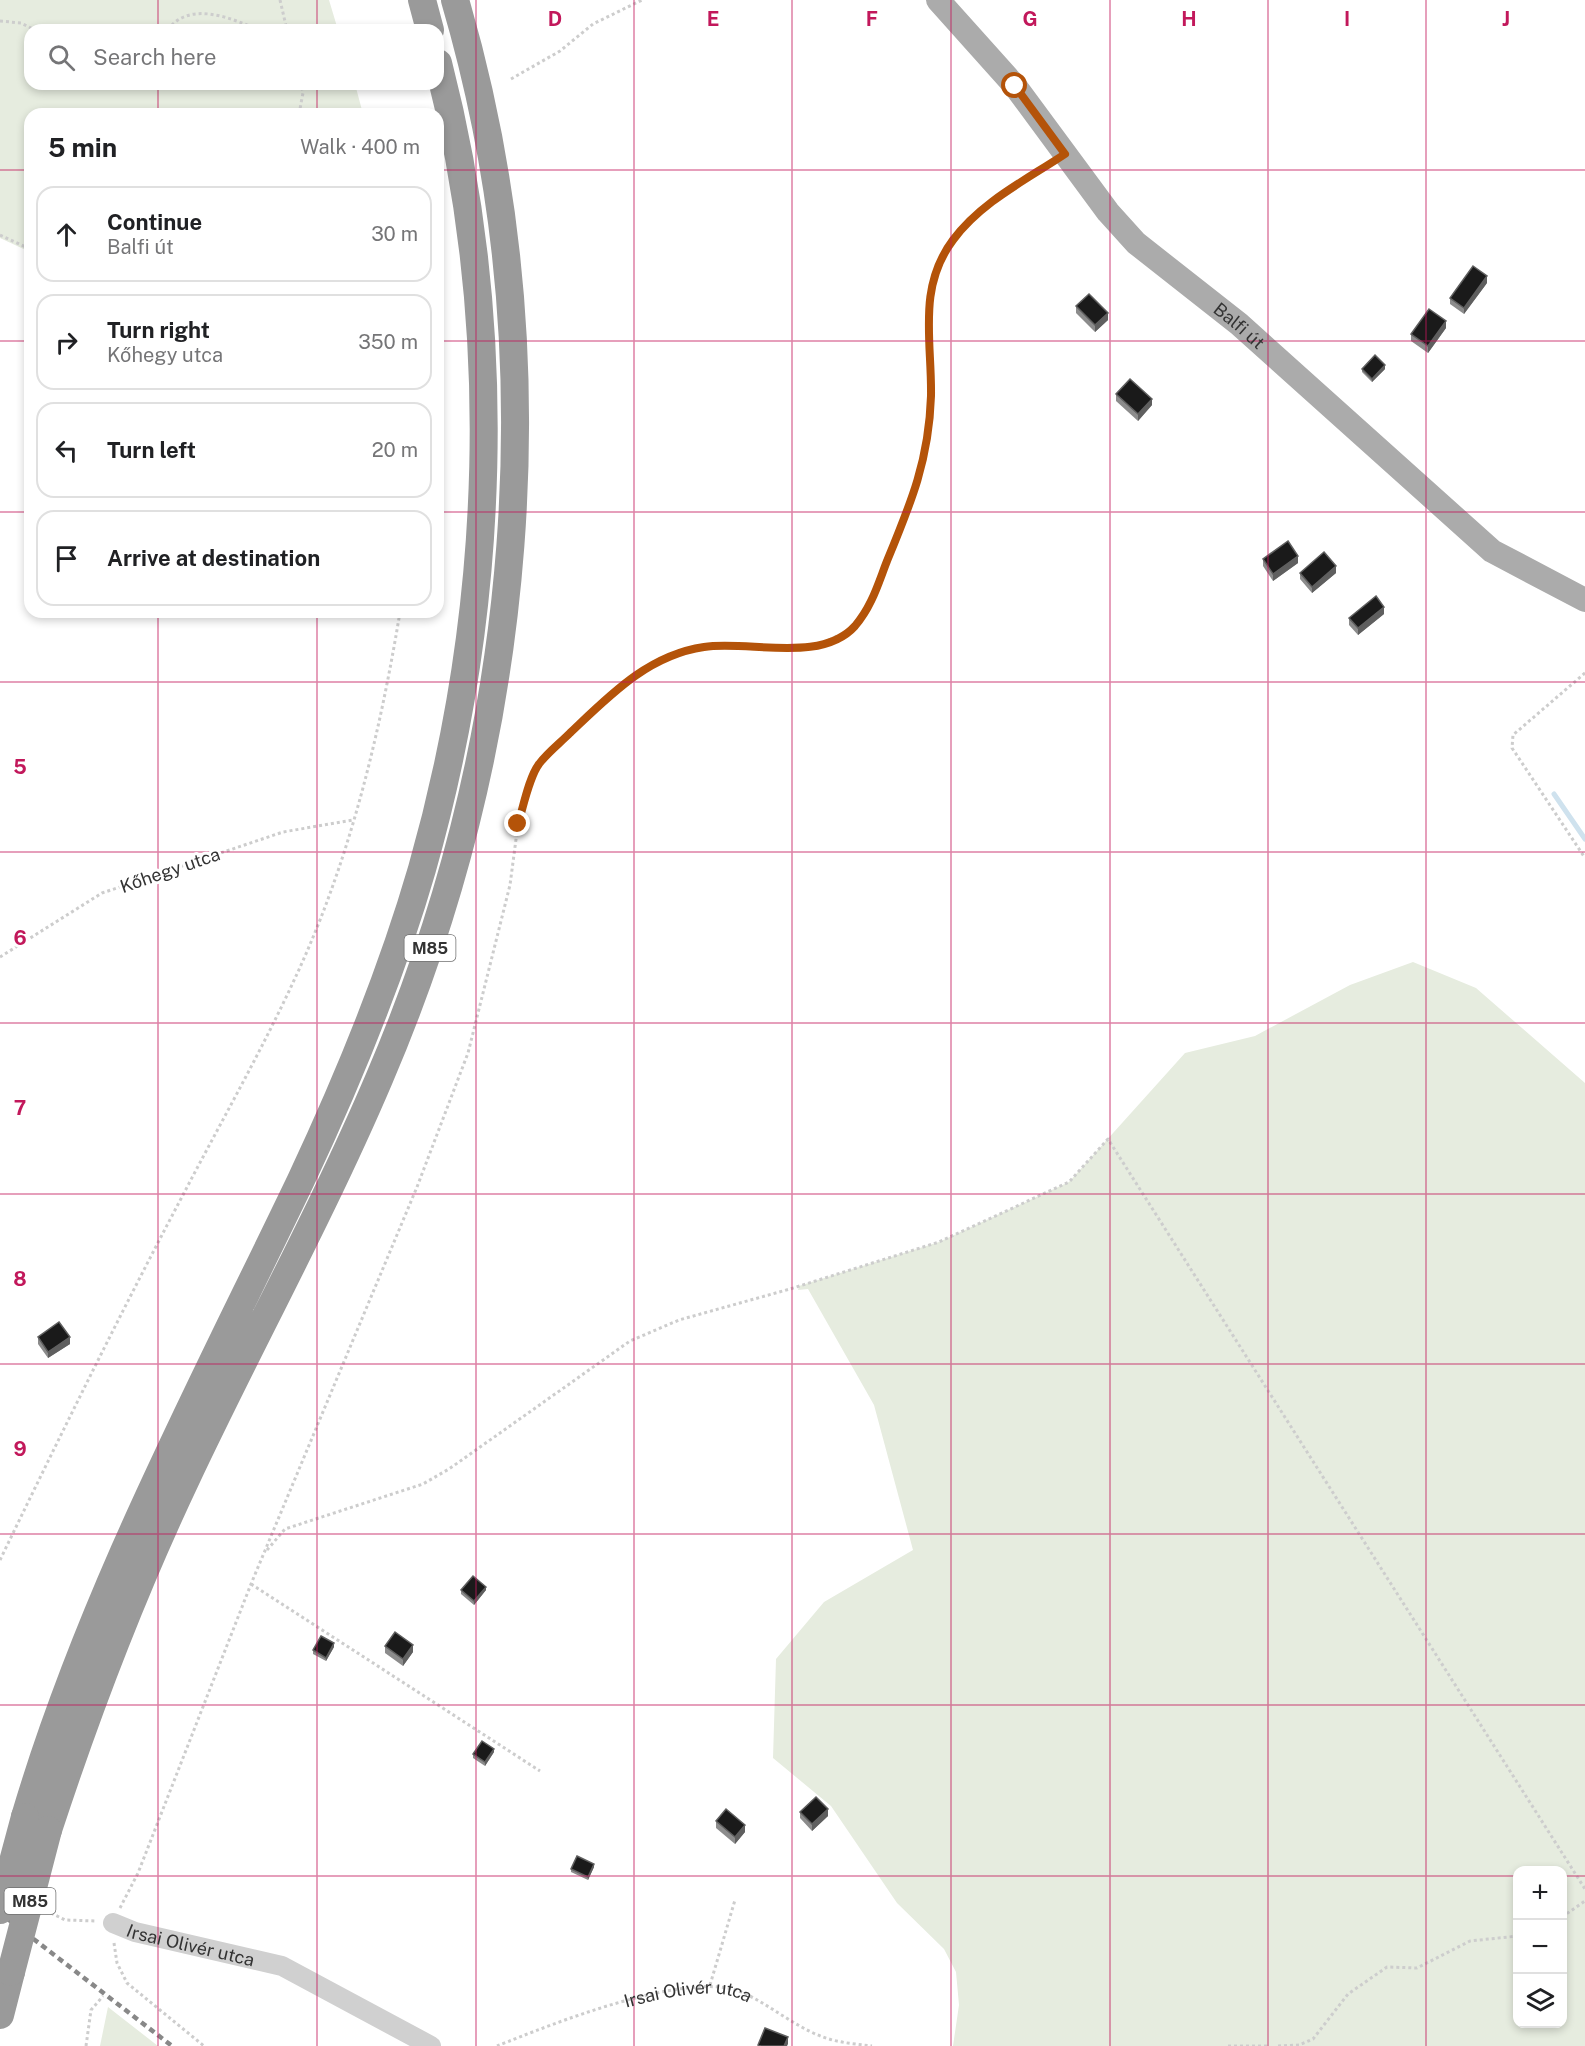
<!DOCTYPE html>
<html lang="en">
<head>
<meta charset="utf-8">
<style>
  :root { --surface:#fff; --page:#f2f2f2; --text:#202124; --muted:#757577; --line:#e0e0e0 }
  body { margin:0; font-family:"Public Sans",sans-serif; background:var(--page); color:var(--text) }
  .controls { position:absolute; right:18px; bottom:18px; display:grid; overflow:hidden; border-radius:12px; box-shadow:0 3px 9px #0003 }
  .controls button { width:54px; height:54px; display:grid; place-items:center; padding:0; border:0; border-bottom:2px solid var(--line); background:var(--surface); color:var(--text); font:30px sans-serif }
  .stop { position:absolute; width:18px; height:18px; margin:-14px; border:4px solid #b45309; border-radius:50%; background:#fff }
  .stop.end { background:#b45309; border-color:#fff; box-shadow:0 2px 6px #0008 }
  .list { margin:0; padding:0; list-style:none }
  h2 { display:flex; justify-content:space-between; align-items:center; height:78px; margin:0; padding:0 24px; font-size:26px }
  h2 small { font-size:20px; font-weight:400; color:var(--muted) }
  .list li { display:grid; grid-template-columns:39px 1fr auto; gap:18px; align-items:center; box-sizing:border-box; height:96px; margin:0 12px 12px; padding:0 12px; border:2px solid var(--line); border-radius:18px }
  .list b { display:block; font-size:22px; white-space:nowrap }
  .list p { margin:0; font-size:20px; white-space:nowrap; color:var(--muted) }
  .list em { font-size:20px; font-style:normal; color:var(--muted) }
  .icon { flex:none; width:33px; height:33px; fill:none; stroke:currentColor; stroke-width:2; stroke-linecap:round; stroke-linejoin:round }
  .map { position:relative; flex:none; width:1585px; height:2046px; overflow:hidden }
  .search { position:absolute; background:var(--surface); box-shadow:0 3px 9px #0003; left:24px; top:24px; width:420px; height:66px; display:flex; align-items:center; gap:15px; box-sizing:border-box; padding:0 21px; border-radius:18px; color:var(--muted); font-size:22px }
  .panel { position:absolute; background:var(--surface); box-shadow:0 3px 9px #0003; left:24px; top:108px; width:420px; height:510px; border-radius:18px }
  .map>svg:first-child { display:block }
  .green { fill:#e6ecdf; fill-rule:evenodd }
  .lines { fill:none; stroke-linecap:round; stroke-linejoin:round }
  .stream { stroke:#cfe2ee; stroke-width:5 }
  .path { stroke:#cdcdcd; stroke-width:3; stroke-dasharray:3 3; stroke-linecap:butt }
  .minor { stroke:#d0d0d0; stroke-width:20 }
  .major { stroke:#ababab; stroke-width:24 }
  .highway { stroke:#9a9a9a; stroke-width:28 }
  .rail { stroke:#888; stroke-width:4.5; stroke-dasharray:6 4.5; stroke-linecap:butt }
  .highway-bridge { stroke:#9a9a9a; stroke-width:28 }
  .wall { fill:#8c8c8c }
  .shaded-wall { fill:#5f5f5f }
  .building { fill:#1a1a1a; stroke:#5f5f5f; stroke-width:1.5 }
  .route { stroke:#b45309; stroke-width:8 }
  .grid { fill:none; stroke:#c2185b; stroke-width:1.5; stroke-opacity:0.55 }
  .labels { text-anchor:middle; dominant-baseline:central; stroke-width:6; stroke-linejoin:round; paint-order:stroke }
  .shield { fill:#fff; stroke:#707070; stroke-width:1.5 }
  .shield-label { font-size:16px; font-weight:bold; fill:#333 }
  .street-label { font-size:18px; fill:#333; stroke:#fff }
  .grid-label { font-size:20px; text-anchor:middle; font-weight:bold; fill:#c2185b; stroke:#fff; stroke-width:6; stroke-linejoin:round; paint-order:stroke }
</style>
</head>
<body>
<div class="map">
<svg width="1585" height="2046" viewBox="0 0 1585 2046">
  <rect width="100%" height="100%" fill="#fff"/>
  <path class="green" d="M 0,0 L 329,0 L 338,30 L 30,30 L 30,84 L 355,84 L 363,114 L 30,114 L 30,252 L 0,238 Z
    M 1413,962 L 1476,988 L 1585,1083 L 1585,2046 L 953,2046 L 959,2005 L 956,1972 L 944,1949 L 897,1903 L 831,1806 L 773,1758 L 776,1659 L 824,1602 L 913,1550 L 874,1405 L 808,1289 L 798,1290 L 799,1286 L 939,1242 L 1069,1182 L 1185,1053 L 1255,1036 L 1350,985 ZM 1518,1870 L 1562,1870 L 1562,2024 L 1518,2024 Z
    M 108,2007 L 158,2046 L 100,2046 Z"/>
  <g class="lines">
    <path class="stream" d="M 1554,794 L 1585,839"/>
    <g class="path">
      <path d="M 280,0 L 287,30"/>
      <path d="M 0,21 L 21,23 L 35,30"/>
      <path d="M 168,30 C 189,0 231,18 259,30"/>
      <path d="M 511,79 L 560,51 L 593,24 L 642,0"/>
      <path d="M 299,114 L 303,93 L 301,84"/>
      <path d="M 0,235 L 30,249"/>
      <path d="M 1585,673 L 1513,735 L 1512,748 L 1585,858"/>
      <path d="M 0,957 L 102,893 L 283,832 L 353,820"/>
      <path d="M 267,1550 L 285,1529 L 423,1484 L 449,1469 L 630,1341 L 679,1320 L 790,1289 L 939,1242 L 1069,1182 L 1108,1139 L 1585,1889"/>
      <path d="M 0,1560 C 60,1436 120,1314 184,1193 C 234,1097 291,1000 328,899 C 362,807 384,709 400,612"/>
      <path d="M 251,1584 L 540,1771"/>
      <path d="M 120,1908 L 138,1873 L 251,1584 L 417,1187 L 468,1053 L 510,885 L 518,824 L 538,765 L 618,688 L 670,655 L 702,647 L 731,644 L 793,648 L 821,644 L 853,628 L 872,602 L 907,515 L 925,458 L 931,396 L 928,301 L 935,272 L 952,241 L 971,219 L 993,201 L 1048,165"/>
      <path d="M 51,1913 L 65,1920 L 96,1921"/>
      <path d="M 1562,1917 L 1585,1901"/>
      <path d="M 114,1943 L 117,1963 L 127,1983 L 204,2046"/>
      <path d="M 710,1985 L 735,1900"/>
      <path d="M 86,2046 L 91,2010 L 103,1996"/>
      <path id="s1" d="M 497,2046 C 552,2024 684,1971 739,1991 C 768,2003 793,2026 823,2037 C 839,2043 856,2044 872,2046"/>
      <path d="M 1228,2046 L 1268,2046"/>
      <path d="M 1278,2046 L 1299,2045 L 1313,2039 L 1348,1994 L 1387,1967 L 1417,1968 L 1470,1941 L 1518,1936"/>
    </g>
    <path class="minor" id="s2" d="M 113,1923 L 135,1932 L 282,1966 L 431,2046"/>
    <path class="major" id="s3" d="M 938,0 L 1015,86 L 1108,212 L 1136,243 L 1239,324 L 1492,551 L 1585,600"/>
    <path class="highway" d="M 422,0 L 430,30
      M 25,1817 C 91,1594 201,1389 301,1180 C 348,1080 391,976 422,869 C 496,609 506,326 438,63
      M 48,1830 C 87,1711 132,1593 186,1479 C 249,1345 321,1215 379,1079 C 524,741 559,354 455,0
      M 0,2015 L 11,1972"/>
    <path class="rail" d="M 0,1913 L 172,2046"/>
    <path class="highway-bridge" d="M 0,1910 L 25,1817
      M 11,1972 L 48,1830"/>
  </g>
  <path class="wall" d="M 1487,283 L 1464,314 L 1450,304 L 1450,298 Z
    M 1076,306 L 1108,320 L 1095,332 L 1076,313 Z
    M 1446,328 L 1428,353 L 1411,341 L 1411,334 Z
    M 1362,369 L 1385,369 L 1372,382 L 1362,372 Z
    M 1116,394 L 1152,405 L 1138,421 L 1116,401 Z
    M 1263,559 L 1298,563 L 1273,581 L 1263,566 Z
    M 1300,573 L 1336,573 L 1312,593 L 1300,579 Z
    M 1384,614 L 1358,635 L 1349,625 L 1349,618 Z
    M 38,1337 L 70,1344 L 48,1358 L 38,1344 Z
    M 461,1590 L 486,1590 L 474,1605 L 461,1594 Z
    M 385,1646 L 413,1652 L 403,1666 L 385,1653 Z
    M 334,1647 L 326,1661 L 313,1654 L 313,1650 Z
    M 494,1752 L 485,1766 L 473,1758 L 473,1754 Z
    M 800,1812 L 828,1816 L 812,1831 L 800,1818 Z
    M 716,1821 L 745,1832 L 735,1844 L 716,1828 Z
    M 594,1867 L 588,1880 L 571,1872 L 571,1869 Z"/>
  <path class="shaded-wall" d="M 1487,276 L 1487,283 L 1464,314 L 1464,308 Z
    M 1108,313 L 1108,320 L 1095,332 L 1095,325 Z
    M 1446,321 L 1446,328 L 1428,353 L 1428,346 Z
    M 1385,365 L 1385,369 L 1372,382 L 1372,379 Z
    M 1152,399 L 1152,405 L 1138,421 L 1138,414 Z
    M 1298,556 L 1298,563 L 1273,581 L 1273,574 Z
    M 1336,566 L 1336,573 L 1312,593 L 1312,587 Z
    M 1384,607 L 1384,614 L 1358,635 L 1358,628 Z
    M 70,1337 L 70,1344 L 48,1358 L 48,1352 Z
    M 486,1587 L 486,1590 L 474,1605 L 474,1601 Z
    M 334,1643 L 334,1647 L 326,1661 L 326,1658 Z
    M 413,1645 L 413,1652 L 403,1666 L 403,1659 Z
    M 494,1749 L 494,1752 L 485,1766 L 485,1762 Z
    M 828,1809 L 828,1816 L 812,1831 L 812,1824 Z
    M 745,1825 L 745,1832 L 735,1844 L 735,1837 Z
    M 594,1864 L 594,1867 L 588,1880 L 588,1877 Z
    M 788,2037 L 788,2044 L 787,2046 L 784,2046 Z"/>
  <path class="building" d="M 1473,266 L 1487,276 L 1464,308 L 1450,298 Z
    M 1089,294 L 1108,313 L 1095,325 L 1076,306 Z
    M 1429,309 L 1446,321 L 1428,346 L 1411,334 Z
    M 1375,355 L 1385,365 L 1372,379 L 1362,369 Z
    M 1130,379 L 1152,399 L 1138,414 L 1116,394 Z
    M 1288,541 L 1298,556 L 1273,574 L 1263,559 Z
    M 1324,552 L 1336,566 L 1312,587 L 1300,573 Z
    M 1376,596 L 1384,607 L 1358,628 L 1349,618 Z
    M 59,1322 L 70,1337 L 48,1352 L 38,1337 Z
    M 473,1576 L 486,1587 L 474,1601 L 461,1590 Z
    M 395,1632 L 413,1645 L 403,1659 L 385,1646 Z
    M 321,1636 L 334,1643 L 326,1658 L 313,1650 Z
    M 482,1741 L 494,1749 L 485,1762 L 473,1754 Z
    M 816,1797 L 828,1809 L 812,1824 L 800,1812 Z
    M 726,1809 L 745,1825 L 735,1837 L 716,1821 Z
    M 577,1856 L 594,1864 L 588,1877 L 571,1869 Z
    M 765,2028 L 788,2037 L 784,2046 L 761,2046 L 758,2045 Z"/>
  <g class="lines">
    <path class="route" d="M 518,824 C 523,808 529,777 539,764 C 547,753 560,743 570,733 C 609,696 648,655 704,647 C 748,640 821,664 855,626 C 872,606 878,584 887,561 C 911,503 929,460 931,396 C 932,341 917,288 953,240 C 981,202 1026,180 1065,154 L 1015,86"/>
  </g>
  <path class="grid" d="M 158,0 L 158,30M 317,0 L 317,30M 476,0 L 476,2046M 634,0 L 634,2046M 792,0 L 792,2046M 951,0 L 951,2046M 1110,0 L 1110,2046M 1268,0 L 1268,2046M 1426,0 L 1426,2046M 158,84 L 158,114M 317,84 L 317,114M 0,170 L 30,170M 438,170 L 1585,170M 0,341 L 30,341M 438,341 L 1585,341M 0,512 L 30,512M 438,512 L 1585,512M 158,612 L 158,2046M 317,612 L 317,2046M 0,682 L 1585,682M 0,852 L 1585,852M 0,1023 L 1585,1023M 0,1194 L 1585,1194M 0,1364 L 1585,1364M 0,1534 L 1585,1534M 0,1705 L 1585,1705M 0,1876 L 1518,1876M 1562,1876 L 1585,1876"/>
  <g class="labels">
    <g class="shield">
      <rect x="404.5" y="935" width="51" height="26" rx="4.5"/>
      <rect x="4.5" y="1888" width="51" height="26" rx="4.5"/>
    </g>
    <g class="shield-label">
      <text x="430" y="948">M85</text>
      <text x="30" y="1901">M85</text>
    </g>
    <g class="street-label">
      <text stroke="none"><textPath href="#s3" startOffset="446">Balfi út</textPath></text>
      <text transform="translate(170 870) rotate(-19)">Kőhegy utca</text>
      <text stroke="none"><textPath href="#s2" startOffset="81">Irsai Olivér utca</textPath></text>
      <text stroke="none"><textPath href="#s1" startOffset="200">Irsai Olivér utca</textPath></text>
    </g>
  </g>
  <g class="grid-label">
    <text x="555" y="26">D</text>
    <text x="713" y="26">E</text>
    <text x="872" y="26">F</text>
    <text x="1030" y="26">G</text>
    <text x="1189" y="26">H</text>
    <text x="1347" y="26">I</text>
    <text x="1506" y="26">J</text>
    <text x="20" y="774">5</text>
    <text x="20" y="945">6</text>
    <text x="20" y="1115">7</text>
    <text x="20" y="1286">8</text>
    <text x="20" y="1456">9</text>
  </g>
</svg>
<div class="controls">
<button>+</button>
<button>−</button>
<button><svg class="icon" aria-label="layers" viewBox="0 0 24 24"><path d="M12 4l9 5-9 5-9-5zM3 14l9 5 9-5"/></svg></button>
</div>
<div class="stop" style="left:1015px;top:86px"></div>
<div class="stop end" style="left:518px;top:824px"></div>
<div class="search"><svg class="icon" aria-label="search" viewBox="0 0 24 24"><circle cx="10" cy="10" r="6"/><path d="M15 15l6 6"/></svg>Search here</div>
<section class="panel">
<h2>5 min<small>Walk · 400 m</small></h2>
<ul class="list">
<li><svg class="icon" aria-label="ahead" viewBox="0 0 24 24"><path d="M12 20V5M6 11l6-6 6 6"/></svg><div><b>Continue</b><p>Balfi út</p></div><em>30 m</em></li>
<li><svg class="icon" aria-label="right" viewBox="0 0 24 24"><path d="M7 20v-9h11M14 6l5 5-5 5"/></svg><div><b>Turn right</b><p>Kőhegy utca</p></div><em>350 m</em></li>
<li><svg class="icon" aria-label="left" viewBox="0 0 24 24"><path d="M17 20v-9H6M10 6l-5 5 5 5"/></svg><div><b>Turn left</b></div><em>20 m</em></li>
<li><svg class="icon" aria-label="arrive" viewBox="0 0 24 24"><path d="M6 21V4h12l-3 4 3 4H6"/></svg><div><b>Arrive at destination</b></div></li>
</ul>
</section>
</div>
</body>
</html>
